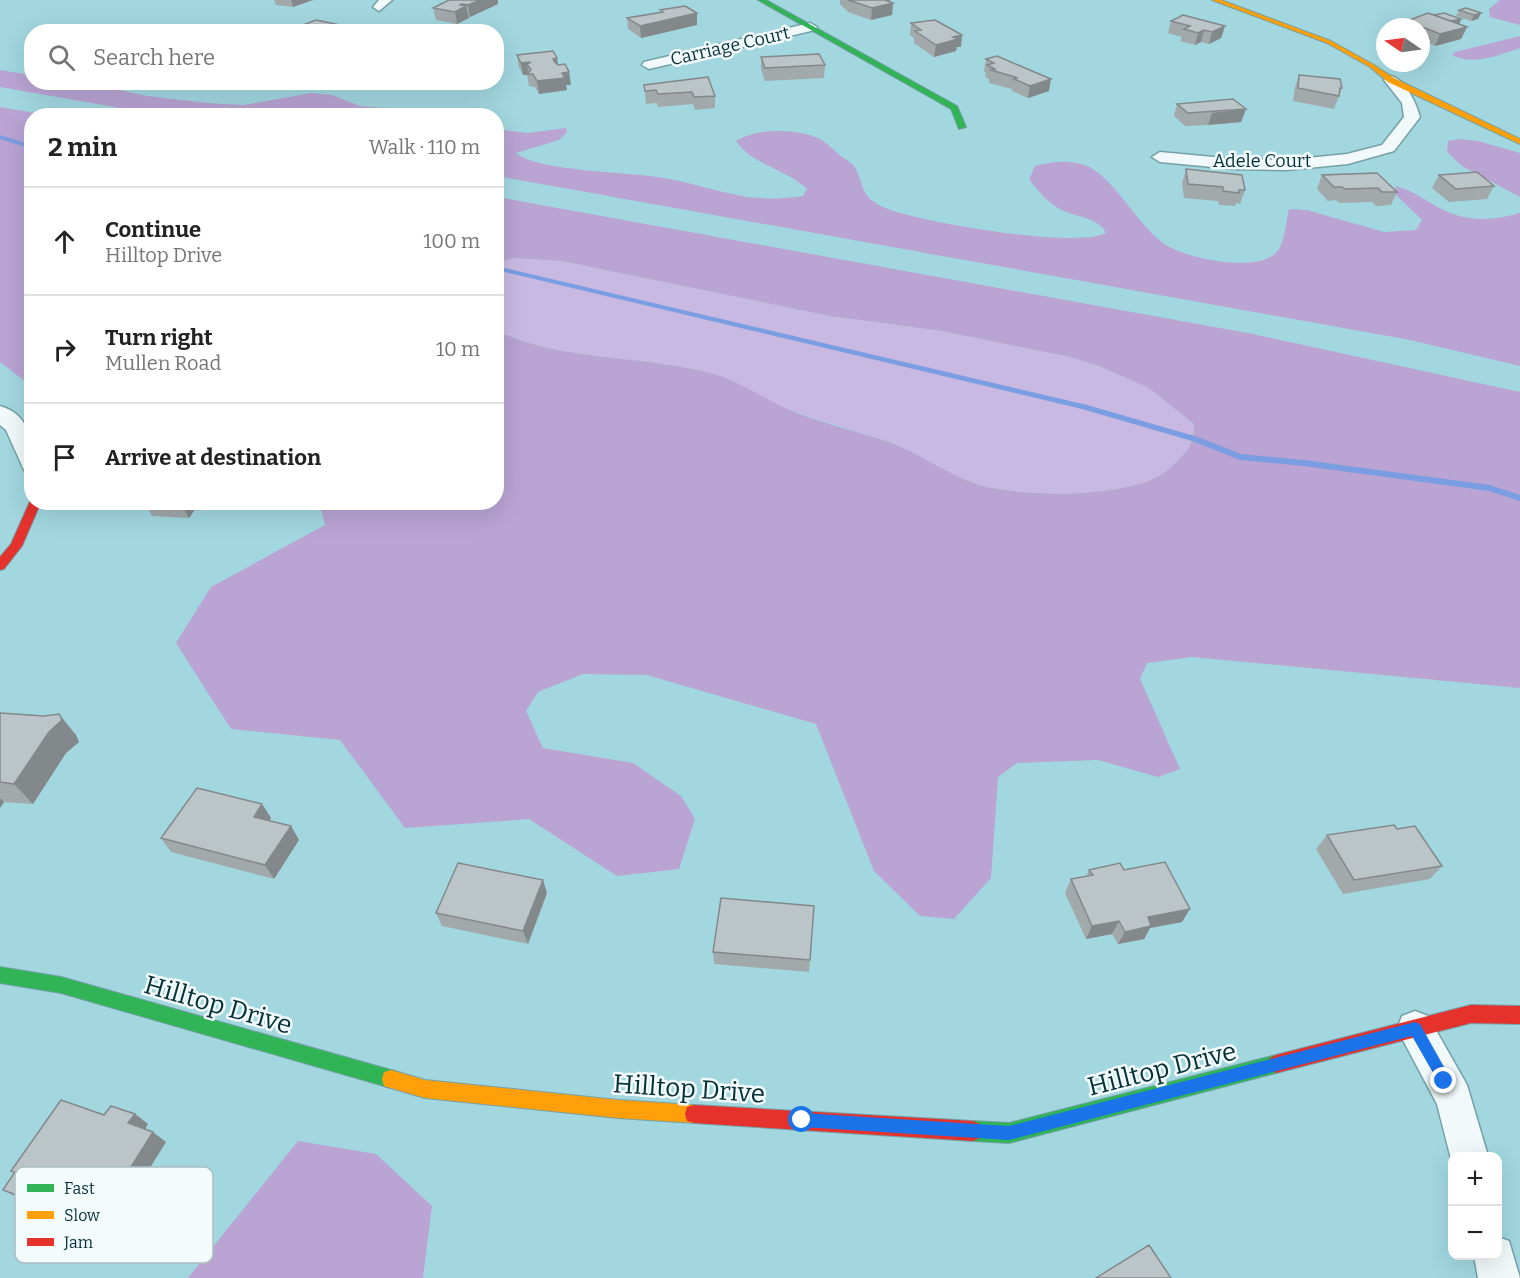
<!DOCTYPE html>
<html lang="en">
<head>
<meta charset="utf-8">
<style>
  :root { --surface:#fff; --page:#f2f2f2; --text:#222; --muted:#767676; --line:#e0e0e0 }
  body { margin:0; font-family:Bitter,serif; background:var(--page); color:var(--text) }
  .controls { position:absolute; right:18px; bottom:18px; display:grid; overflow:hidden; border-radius:12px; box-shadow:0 6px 24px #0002 }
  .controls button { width:54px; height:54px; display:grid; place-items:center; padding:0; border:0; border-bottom:2px solid var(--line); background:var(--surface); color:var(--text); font:30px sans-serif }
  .compass { position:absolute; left:1376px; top:18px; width:54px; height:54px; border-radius:50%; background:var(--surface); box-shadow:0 6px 24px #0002; rotate:283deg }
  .stop { position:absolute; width:18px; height:18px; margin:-14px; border:4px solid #1a73e8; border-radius:50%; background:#fff }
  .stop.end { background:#1a73e8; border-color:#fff; box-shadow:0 2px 6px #0008 }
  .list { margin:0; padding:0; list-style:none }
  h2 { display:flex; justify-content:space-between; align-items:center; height:78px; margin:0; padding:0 24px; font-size:26px }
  h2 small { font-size:20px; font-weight:400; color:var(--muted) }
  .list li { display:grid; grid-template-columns:39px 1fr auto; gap:18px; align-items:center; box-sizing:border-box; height:108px; padding:0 24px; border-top:2px solid var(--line) }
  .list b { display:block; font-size:22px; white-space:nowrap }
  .list p { margin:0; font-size:20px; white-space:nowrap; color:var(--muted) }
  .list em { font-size:20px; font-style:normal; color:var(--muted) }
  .icon { flex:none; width:33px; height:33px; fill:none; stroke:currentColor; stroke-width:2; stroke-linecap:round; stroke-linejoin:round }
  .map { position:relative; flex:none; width:1520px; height:1278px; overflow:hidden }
  .search { position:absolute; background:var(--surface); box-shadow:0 6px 24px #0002; left:24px; top:24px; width:480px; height:66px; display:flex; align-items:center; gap:15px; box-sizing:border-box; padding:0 21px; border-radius:24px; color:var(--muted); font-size:22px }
  .panel { position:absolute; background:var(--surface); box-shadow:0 6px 24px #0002; left:24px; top:108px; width:480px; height:402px; border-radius:24px }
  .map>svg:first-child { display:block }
  .green { fill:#c8b9e2 }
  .forest { fill:#b9a4d3 }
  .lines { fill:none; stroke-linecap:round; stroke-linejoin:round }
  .stream { fill:#7a9ee1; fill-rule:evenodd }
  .street-casing { stroke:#74a1a7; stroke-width:3 }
  .fast-casing { stroke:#74a1a7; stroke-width:2 }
  .slow-casing { stroke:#74a1a7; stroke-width:2 }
  .jam-casing { stroke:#74a1a7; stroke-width:2 }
  .street { fill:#f1f9fa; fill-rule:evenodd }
  .fast { fill:#30b455; fill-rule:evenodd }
  .slow { fill:#ff9f0a; fill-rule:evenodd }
  .jam { fill:#e5322d; fill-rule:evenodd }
  .wall { fill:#a1a9aa }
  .shaded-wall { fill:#83898b }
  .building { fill:#bbc4c6; stroke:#83898b; stroke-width:1.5 }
  .route { fill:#1a73e8 }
  .labels { text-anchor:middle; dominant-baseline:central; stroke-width:5; stroke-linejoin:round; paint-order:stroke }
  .far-street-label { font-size:18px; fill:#043137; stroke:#f3fbfd }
  .near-street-label { font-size:26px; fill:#043137; stroke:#f3fbfd }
  .key { fill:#f3fbfd; stroke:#abbec2; stroke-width:1.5 }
  .key-label { font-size:16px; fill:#043137 }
</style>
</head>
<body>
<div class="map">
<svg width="1520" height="1278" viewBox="0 0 1520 1278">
  <rect width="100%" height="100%" fill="#a2d7e0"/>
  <path class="green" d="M 513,258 L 562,261 L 830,316 L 942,331 L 1070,357 L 1099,366 L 1149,388 L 1194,424 C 1195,446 1184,455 1169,469 C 1134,500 1020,498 976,484 C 947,474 922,455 894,444 C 859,431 822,422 787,409 C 763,400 742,383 717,375 C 645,354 565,363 497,331 L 496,263 Z"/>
  <path class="forest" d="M 1500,0 L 1520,0 L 1520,25 L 1490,17 L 1489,9 Z
    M 1520,36 L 1520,48 C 1499,55 1473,66 1452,55 L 1455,52 Z
    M 0,70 L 31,75 L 32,82 L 105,83 L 119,90 L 147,96 L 208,103 L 244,105 L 311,93 L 332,95 L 360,106 L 436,112 L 449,115 L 160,115 L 0,87 Z
    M 0,107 L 47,115 L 32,116 L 31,386 L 0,362 Z
    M 566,128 L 567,132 L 559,140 L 516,153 C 537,171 626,172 657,177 C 687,181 717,192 747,197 C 765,199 785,199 803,196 L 807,189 C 787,169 752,165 736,141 C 757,128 797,128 820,139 C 827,143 835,151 841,156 C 846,160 853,163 855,168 C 865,185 859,196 883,207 C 916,222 1077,249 1106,233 C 1099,217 1074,217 1060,209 C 1047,202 1038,191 1029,179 L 1035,166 C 1054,161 1075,159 1093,169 C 1117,184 1142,230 1166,245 C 1188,259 1263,275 1279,249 C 1285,239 1286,221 1289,209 L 1307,210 L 1384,232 L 1416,230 L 1422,220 L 1394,193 L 1396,186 C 1411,190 1420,197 1434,205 C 1463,222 1488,222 1520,213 L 1520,366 L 1410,340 L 497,176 L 496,129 L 528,133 Z
    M 1460,139 L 1478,141 L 1520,153 L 1520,197 L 1462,166 L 1447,152 L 1448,141 Z
    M 497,197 L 1253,334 L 1520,392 L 1520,688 L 1192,657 L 1147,663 L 1140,679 L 1180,769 L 1158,777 L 1098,760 L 1017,763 L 998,777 L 991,878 L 954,919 L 920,916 L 874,871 L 816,724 L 647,675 L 583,674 L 538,692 L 526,711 L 543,748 L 633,763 L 681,796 L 695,819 L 679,869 L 617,876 L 529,819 L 405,828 L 340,740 L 231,729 L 176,643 L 211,587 L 325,525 L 320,503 L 496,502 L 497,331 C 565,363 645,354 717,375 C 740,382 761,397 783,407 C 818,423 858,431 894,444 C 922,455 947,474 976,484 C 1020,498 1133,500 1169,469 C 1184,455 1195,446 1194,424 L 1149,388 L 1099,366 L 1070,357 L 942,331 L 830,316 L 562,261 L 513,258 L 497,263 Z
    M 298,1141 L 376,1154 L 432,1206 L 423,1278 L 188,1278 Z"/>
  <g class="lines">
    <path class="stream" d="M 0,135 L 32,145 L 32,149 L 0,139 Z
      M 496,266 L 1087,405 L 1198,437 L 1241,454 L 1304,460 L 1490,485 L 1520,495 L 1520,501 L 1489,491 L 1304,466 L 1240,460 L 1192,441 L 1082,409 L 496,270 Z"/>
    <defs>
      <path id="street" d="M 379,0 L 392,0 L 379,11 L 373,7 Z
        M 810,23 L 817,27 L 815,30 L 649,69 L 642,65 L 644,62 Z
        M 1391,76 C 1406,80 1416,103 1420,117 L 1394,151 L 1348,164 L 1287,170 L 1234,169 L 1160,162 L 1152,157 L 1160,152 L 1234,159 L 1287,160 L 1347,154 L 1382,145 L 1404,117 L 1402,103 L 1384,80 Z
        M 0,406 C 32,415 32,445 32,472 L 24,470 L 6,430 L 0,425 Z
        M 1415,1011 L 1428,1016 L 1467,1085 L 1488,1156 L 1452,1156 L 1452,1163 L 1437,1104 L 1397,1029 L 1402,1016 Z
        M 1498,1237 L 1509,1241 L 1520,1278 L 1478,1278 L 1474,1256 L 1498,1256 Z"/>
      <path id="fast" d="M 758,0 L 766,0 L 957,106 L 966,127 L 959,129 L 951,109 Z
        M 0,967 L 61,977 L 391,1070 L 398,1072 L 400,1079 L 398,1086 L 391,1088 L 61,993 L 0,983 Z
        M 1276,1055 L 1282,1058 L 1285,1064 L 1282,1070 L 1276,1073 L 1009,1143 L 973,1141 L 966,1138 L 963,1131 L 966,1124 L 973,1121 L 1009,1123 Z"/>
      <path id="slow" d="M 1212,0 L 1221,0 L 1331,41 L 1374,65 L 1394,78 L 1520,139 L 1520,144 L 1388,82 L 1370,67 L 1327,43 Z
        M 391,1070 L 425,1080 L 618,1100 L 694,1105 L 701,1107 L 703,1114 L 701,1121 L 694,1123 L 618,1118 L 425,1098 L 384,1086 L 382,1079 L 384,1072 Z"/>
      <path id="jam" d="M 31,499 L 32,502 L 41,502 L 22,546 L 4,569 L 0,570 L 0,557 L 11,544 Z
        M 1471,1005 L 1520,1006 L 1520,1024 L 1471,1023 L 1276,1073 L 1270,1070 L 1267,1064 L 1270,1058 L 1276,1055 Z
        M 694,1105 L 973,1121 L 980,1124 L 983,1131 L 980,1138 L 973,1141 L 694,1123 L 687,1121 L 685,1114 L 687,1107 Z"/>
    </defs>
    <use href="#street" class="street-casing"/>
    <use href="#fast" class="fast-casing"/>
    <use href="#slow" class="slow-casing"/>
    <use href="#jam" class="jam-casing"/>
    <use href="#street" class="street"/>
    <use href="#fast" class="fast"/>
    <use href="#slow" class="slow"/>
    <use href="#jam" class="jam"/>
  </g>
  <path class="wall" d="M 274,0 L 313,0 L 293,7 L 276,5 Z
    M 447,0 L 498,0 L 498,4 L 470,17 L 468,16 L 469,18 L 457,24 L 436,20 L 433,8 L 447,1 Z
    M 840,0 L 890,0 L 890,2 L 893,3 L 892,15 L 871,20 L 848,12 L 840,4 Z
    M 660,10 L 697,13 L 697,25 L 641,38 L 628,29 L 627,18 L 660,12 Z
    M 1459,10 L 1481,13 L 1478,19 L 1471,21 L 1456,16 Z
    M 1434,15 L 1461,19 L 1459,24 L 1467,27 L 1461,39 L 1435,46 L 1421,40 L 1421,27 L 1405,27 L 1407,21 Z
    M 1171,21 L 1225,26 L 1221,38 L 1209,44 L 1201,42 L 1195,45 L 1180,41 L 1182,37 L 1168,33 Z
    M 911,23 L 961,47 L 957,47 L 956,51 L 934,57 L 914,43 L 914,38 L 910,35 Z
    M 295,28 L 364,32 L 296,32 Z
    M 517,55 L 557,58 L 558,65 L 571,85 L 566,85 L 567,90 L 539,94 L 535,87 L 529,86 L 527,75 L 523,75 L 519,67 Z
    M 997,56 L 1049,91 L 1028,98 L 1012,91 L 1012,89 L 989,83 L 989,79 L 985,77 L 986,72 L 984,72 L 986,59 Z
    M 761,57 L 825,65 L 824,78 L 765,81 L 761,69 Z
    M 1299,75 L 1342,88 L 1334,109 L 1293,101 L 1295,87 Z
    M 708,77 L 715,96 L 715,108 L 695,110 L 693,104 L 658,107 L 657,103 L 646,104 L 644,85 Z
    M 1177,104 L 1246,109 L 1241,122 L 1208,125 L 1185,126 L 1174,116 Z
    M 1186,169 L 1245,190 L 1240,204 L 1236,203 L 1235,206 L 1219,205 L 1218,201 L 1184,198 L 1182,183 Z
    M 1322,175 L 1397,192 L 1391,205 L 1376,206 L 1372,202 L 1339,203 L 1336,200 L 1328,201 L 1317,189 Z
    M 1439,175 L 1494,186 L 1487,199 L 1449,202 L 1432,188 Z
    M 145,502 L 200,502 L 189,518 L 152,516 Z
    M 0,713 L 76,735 L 79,742 L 66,753 L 33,804 L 4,802 L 0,808 Z
    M 262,804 L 271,818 L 269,821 L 291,826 L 299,840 L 274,879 L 171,852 L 161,838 Z
    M 1397,829 L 1442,866 L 1430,879 L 1343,894 L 1316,849 L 1327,835 Z
    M 1089,870 L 1124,870 L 1182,922 L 1150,928 L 1144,939 L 1118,944 L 1112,934 L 1086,939 L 1065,893 L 1071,879 L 1086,877 Z
    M 547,893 L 528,944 L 442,926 L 436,913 Z
    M 814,906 L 809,972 L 714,964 L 713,952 Z
    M 135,1114 L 148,1124 L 145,1129 L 166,1142 L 121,1214 L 68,1195 L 56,1213 L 20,1199 L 3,1190 L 15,1173 L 11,1171 L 104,1115 Z"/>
  <path class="shaded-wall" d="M 291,0 L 313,0 L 293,7 Z
    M 480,0 L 498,0 L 498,4 L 470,17 L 468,5 Z
    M 882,0 L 890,0 L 890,4 L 893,3 L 892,15 L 871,20 L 872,8 Z
    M 462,4 L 463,8 L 466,6 L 469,18 L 457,24 L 455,12 L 460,5 Z
    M 697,13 L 697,25 L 641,38 L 640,26 Z
    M 1481,13 L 1478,19 L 1471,21 L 1474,15 Z
    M 1461,19 L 1459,25 L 1443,23 Z
    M 1225,26 L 1221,38 L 1209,44 L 1212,32 Z
    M 1467,27 L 1461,39 L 1435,46 L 1440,34 Z
    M 1204,30 L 1201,42 L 1195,45 L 1198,33 Z
    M 962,35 L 961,47 L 957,47 L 956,51 L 934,57 L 936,45 L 953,37 Z
    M 557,58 L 559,70 L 553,59 Z
    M 531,62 L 531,70 L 527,64 L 529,74 L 523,75 L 521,63 Z
    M 569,72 L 571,85 L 566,85 L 567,90 L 539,94 L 537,81 L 562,73 Z
    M 1051,79 L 1049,91 L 1028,98 L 1030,86 Z
    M 1246,109 L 1241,122 L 1208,125 L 1212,113 Z
    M 182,502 L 200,502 L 189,518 L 181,503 Z
    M 59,714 L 76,735 L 79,742 L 66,753 L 33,804 L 14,784 Z
    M 0,798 L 4,802 L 0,808 Z
    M 262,804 L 271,818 L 263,831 L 254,817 Z
    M 291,826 L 299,840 L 274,879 L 265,865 Z
    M 543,880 L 547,893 L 528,944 L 523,931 Z
    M 1190,909 L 1182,922 L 1150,928 L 1144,939 L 1118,944 L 1125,932 L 1148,917 Z
    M 1119,921 L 1112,934 L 1086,939 L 1092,926 Z
    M 135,1114 L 148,1124 L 142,1134 L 128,1123 Z
    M 153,1132 L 166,1142 L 121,1214 L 107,1205 Z
    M 52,1186 L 68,1195 L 56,1213 L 40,1204 Z"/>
  <path class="building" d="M 449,0 L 480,0 L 468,5 L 462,4 L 460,5 L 466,6 L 455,12 L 433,8 Z
    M 848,0 L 885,0 L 893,3 L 872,8 Z
    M 685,6 L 697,13 L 640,26 L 627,18 L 663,12 L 660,10 Z
    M 1466,8 L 1481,13 L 1474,15 L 1459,10 Z
    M 1428,13 L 1467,27 L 1440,34 L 1407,21 Z
    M 1444,13 L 1461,19 L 1451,21 L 1434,15 Z
    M 1183,15 L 1225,26 L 1212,32 L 1204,30 L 1198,33 L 1184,29 L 1190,26 L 1171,21 Z
    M 316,20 L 364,30 L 362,32 L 307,32 L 295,28 Z
    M 935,20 L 962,35 L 953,37 L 958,39 L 936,45 L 915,31 L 921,30 L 911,23 Z
    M 553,51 L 557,58 L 553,59 L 554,61 L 558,65 L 565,64 L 569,72 L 562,73 L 565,78 L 537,81 L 533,74 L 527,74 L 531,70 L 527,64 L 531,62 L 521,63 L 517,55 Z
    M 819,54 L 825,65 L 765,68 L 761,57 Z
    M 997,56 L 1051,79 L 1030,86 L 1014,79 L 1017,78 L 1015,77 L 991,70 L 995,69 L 987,65 L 994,63 L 986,59 Z
    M 1299,75 L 1340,79 L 1342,88 L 1340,88 L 1339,96 L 1298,88 Z
    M 708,77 L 715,96 L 694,97 L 692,92 L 658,94 L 656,90 L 645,91 L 644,85 Z
    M 1233,99 L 1246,109 L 1188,113 L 1177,104 Z
    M 1186,169 L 1242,175 L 1245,190 L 1239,190 L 1239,193 L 1223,191 L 1223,187 L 1188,184 Z
    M 1477,172 L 1494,186 L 1456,189 L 1439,175 Z
    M 1377,173 L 1397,192 L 1382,192 L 1378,188 L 1345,189 L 1342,187 L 1334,187 L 1322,175 Z
    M 0,713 L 44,716 L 59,714 L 62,720 L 49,732 L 14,784 L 0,782 Z
    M 197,788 L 262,804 L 254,817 L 291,826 L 265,865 L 161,838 Z
    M 1394,825 L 1397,829 L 1415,826 L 1442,866 L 1354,880 L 1327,835 Z
    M 1165,862 L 1190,909 L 1148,917 L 1151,926 L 1125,932 L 1119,921 L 1092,926 L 1071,879 L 1093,875 L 1089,870 L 1120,863 L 1124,870 Z
    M 458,863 L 543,880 L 523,931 L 436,913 Z
    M 721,898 L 814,906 L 810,960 L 713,952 Z
    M 61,1100 L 104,1115 L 111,1106 L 135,1114 L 128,1123 L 153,1132 L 107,1205 L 52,1186 L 40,1204 L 3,1190 L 15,1172 L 11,1171 Z
    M 1149,1245 L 1171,1278 L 1096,1278 Z"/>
  <path class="route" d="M 1415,1022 L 1420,1024 L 1449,1076 L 1449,1085 L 1440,1085 L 1412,1036 L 1009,1140 L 802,1127 L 795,1120 L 802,1113 L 1009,1126 Z"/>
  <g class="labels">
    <g class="far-street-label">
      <text transform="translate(730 46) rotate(-13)">Carriage Court</text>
      <text x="1262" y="161">Adele Court</text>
    </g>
    <g class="near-street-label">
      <text transform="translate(218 1005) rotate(16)">Hilltop Drive</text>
      <text transform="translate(1162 1069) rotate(-14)">Hilltop Drive</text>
      <text transform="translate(689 1089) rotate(4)">Hilltop Drive</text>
    </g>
  </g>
  <rect x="15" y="1167" width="198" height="96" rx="9" class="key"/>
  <rect x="27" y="1184" width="27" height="8" fill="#30b455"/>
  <rect x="27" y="1211" width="27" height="8" fill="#ff9f0a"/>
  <rect x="27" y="1238" width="27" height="8" fill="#e5322d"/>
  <g class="key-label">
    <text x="64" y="1194">Fast</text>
    <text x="64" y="1221">Slow</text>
    <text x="64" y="1248">Jam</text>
  </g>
</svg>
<div class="controls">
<button>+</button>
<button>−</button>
</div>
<svg class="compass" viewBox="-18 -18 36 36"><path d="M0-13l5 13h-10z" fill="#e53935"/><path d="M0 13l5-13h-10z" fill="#767676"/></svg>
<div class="stop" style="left:802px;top:1120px"></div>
<div class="stop end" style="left:1444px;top:1081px"></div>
<div class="search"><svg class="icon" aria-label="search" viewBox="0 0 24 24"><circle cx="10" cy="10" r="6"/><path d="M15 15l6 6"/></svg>Search here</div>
<section class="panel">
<h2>2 min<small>Walk · 110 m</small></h2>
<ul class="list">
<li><svg class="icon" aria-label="ahead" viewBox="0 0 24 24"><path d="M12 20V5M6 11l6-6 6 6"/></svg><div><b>Continue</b><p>Hilltop Drive</p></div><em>100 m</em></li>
<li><svg class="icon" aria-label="right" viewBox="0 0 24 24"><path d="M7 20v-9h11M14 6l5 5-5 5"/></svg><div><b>Turn right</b><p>Mullen Road</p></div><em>10 m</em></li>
<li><svg class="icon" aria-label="arrive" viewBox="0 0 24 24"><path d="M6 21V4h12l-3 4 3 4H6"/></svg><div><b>Arrive at destination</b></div></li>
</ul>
</section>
</div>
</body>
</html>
